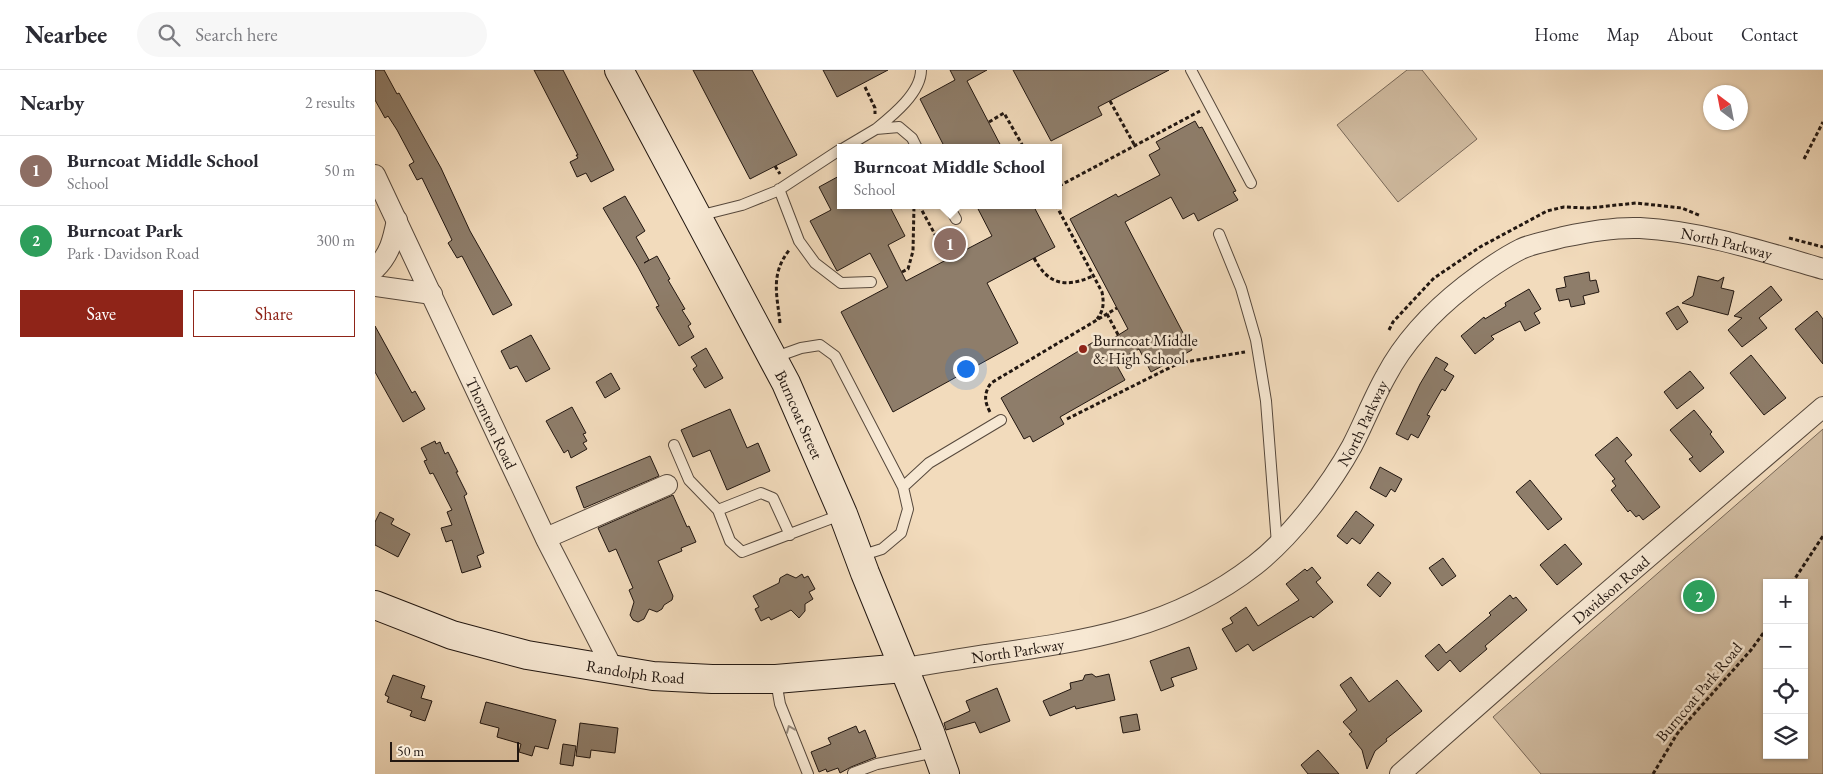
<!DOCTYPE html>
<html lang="en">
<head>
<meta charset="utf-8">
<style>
  :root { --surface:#fff; --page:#f7f7f7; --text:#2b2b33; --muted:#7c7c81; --line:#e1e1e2; --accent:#8f2418 }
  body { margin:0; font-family:"EB Garamond",serif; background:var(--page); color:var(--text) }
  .controls { position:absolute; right:15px; bottom:15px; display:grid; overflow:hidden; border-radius:0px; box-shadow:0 1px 4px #0004 }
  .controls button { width:45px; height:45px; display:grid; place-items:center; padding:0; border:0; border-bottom:1px solid var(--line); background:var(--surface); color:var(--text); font:25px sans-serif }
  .compass { position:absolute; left:1328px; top:15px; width:45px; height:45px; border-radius:50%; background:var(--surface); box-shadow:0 1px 4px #0004; rotate:328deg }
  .scale { position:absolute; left:15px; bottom:12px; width:129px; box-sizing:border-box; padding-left:5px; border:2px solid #221711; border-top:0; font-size:14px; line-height:18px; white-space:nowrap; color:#221711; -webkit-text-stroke:4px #f7e8d3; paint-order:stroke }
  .you { position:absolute; left:590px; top:298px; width:18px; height:18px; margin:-12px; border:4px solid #fff; border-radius:50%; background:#1a73e8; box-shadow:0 0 0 8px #1a73e833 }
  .badge { display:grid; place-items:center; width:32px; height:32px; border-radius:50%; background:var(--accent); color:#fff; font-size:16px; font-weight:700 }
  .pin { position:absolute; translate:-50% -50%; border:2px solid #fff; box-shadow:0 1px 5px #0006 }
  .popup { position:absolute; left:462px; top:74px; width:225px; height:65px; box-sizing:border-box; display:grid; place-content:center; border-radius:0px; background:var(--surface); filter:drop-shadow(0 1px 4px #0005); font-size:16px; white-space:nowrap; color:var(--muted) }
  .popup b { font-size:19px; color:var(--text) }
  .popup::after { content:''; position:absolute; left:50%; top:100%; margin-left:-10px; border:10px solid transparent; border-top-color:var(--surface) }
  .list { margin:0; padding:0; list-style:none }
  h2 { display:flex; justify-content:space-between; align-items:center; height:65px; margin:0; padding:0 20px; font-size:21px }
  h2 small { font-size:16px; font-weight:400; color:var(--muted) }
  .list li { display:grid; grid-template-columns:32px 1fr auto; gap:15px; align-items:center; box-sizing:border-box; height:70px; padding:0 20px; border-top:1px solid var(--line) }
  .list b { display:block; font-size:19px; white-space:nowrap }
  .list p { margin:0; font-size:16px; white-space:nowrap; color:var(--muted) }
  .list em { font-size:16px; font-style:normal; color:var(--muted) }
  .actions { display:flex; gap:10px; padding:15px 20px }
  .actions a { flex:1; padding:11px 0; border:1px solid var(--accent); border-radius:0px; text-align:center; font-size:18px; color:var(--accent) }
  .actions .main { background:var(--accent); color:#fff }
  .icon { flex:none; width:28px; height:28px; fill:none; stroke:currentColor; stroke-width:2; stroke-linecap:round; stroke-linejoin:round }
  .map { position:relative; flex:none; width:1448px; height:704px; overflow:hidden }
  header { display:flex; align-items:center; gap:30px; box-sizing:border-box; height:70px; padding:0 25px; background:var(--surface); border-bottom:1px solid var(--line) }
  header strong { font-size:24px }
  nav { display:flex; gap:28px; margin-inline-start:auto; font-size:18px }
  .search { width:350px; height:45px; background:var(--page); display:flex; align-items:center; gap:12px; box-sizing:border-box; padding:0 18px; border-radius:28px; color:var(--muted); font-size:19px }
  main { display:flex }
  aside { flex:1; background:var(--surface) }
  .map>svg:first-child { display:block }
  .green { fill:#cfba9f; stroke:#786858; fill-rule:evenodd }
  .building { fill:#8e7d6a; stroke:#221711 }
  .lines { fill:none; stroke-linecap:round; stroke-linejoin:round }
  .lane-casing { stroke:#56483c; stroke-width:12 }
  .street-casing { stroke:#56483c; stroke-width:22 }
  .secondary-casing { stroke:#221711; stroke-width:30 }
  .path { stroke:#221711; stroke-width:3; stroke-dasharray:4 2.5; stroke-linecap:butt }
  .lane { stroke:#f7e8d3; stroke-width:10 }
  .street { stroke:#f7e8d3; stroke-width:20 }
  .secondary { stroke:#f7e8d3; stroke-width:28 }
  .oneway { stroke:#978a7c }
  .poi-dot { fill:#8f2418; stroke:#f7e8d3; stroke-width:2 }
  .labels { text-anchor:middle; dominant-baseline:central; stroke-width:5; stroke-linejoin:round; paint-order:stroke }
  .street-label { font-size:16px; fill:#221711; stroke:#f7e8d3 }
  .poi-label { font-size:16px; fill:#221711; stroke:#f7e8d3; text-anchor:start }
</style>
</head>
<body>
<header>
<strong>Nearbee</strong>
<div class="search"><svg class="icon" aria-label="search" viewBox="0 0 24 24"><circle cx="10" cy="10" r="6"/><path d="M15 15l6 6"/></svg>Search here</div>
<nav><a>Home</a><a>Map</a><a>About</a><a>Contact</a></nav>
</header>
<main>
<aside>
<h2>Nearby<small>2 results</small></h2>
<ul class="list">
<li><span class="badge" style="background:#8d6e63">1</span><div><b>Burncoat Middle School</b><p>School</p></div><em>50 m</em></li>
<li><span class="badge" style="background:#2e9e5b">2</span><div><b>Burncoat Park</b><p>Park · Davidson Road</p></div><em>300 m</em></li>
</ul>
<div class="actions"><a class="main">Save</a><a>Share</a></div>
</aside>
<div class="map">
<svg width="1448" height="704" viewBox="0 0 1448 704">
  <rect width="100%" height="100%" fill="#f2dbbc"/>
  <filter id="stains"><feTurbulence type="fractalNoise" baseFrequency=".004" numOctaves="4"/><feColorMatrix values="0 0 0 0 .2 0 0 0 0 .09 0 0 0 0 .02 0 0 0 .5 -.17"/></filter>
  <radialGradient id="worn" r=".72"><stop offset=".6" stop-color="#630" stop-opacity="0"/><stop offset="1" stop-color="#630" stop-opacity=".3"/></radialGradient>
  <path class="green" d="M 1032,0 L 1047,0 L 1102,69 L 1023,132 L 962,55 Z
    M 1448,359 L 1448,704 L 1166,704 L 1118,647 ZM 1392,513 L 1429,513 L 1429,685 L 1392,685 Z"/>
  <path class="building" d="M 0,0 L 9,0 L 22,24 L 24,23 L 66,98 L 95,161 L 137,235 L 118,245 L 87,186 L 82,188 L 73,173 L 77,170 L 47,108 L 42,110 L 34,95 L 39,92 L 22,60 L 13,46 L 10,48 L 0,30 Z
    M 159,0 L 188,0 L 239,100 L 216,112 L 211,103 L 202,107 L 195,92 L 203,88 L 201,85 L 203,85 Z
    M 318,0 L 377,0 L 422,85 L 375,109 Z
    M 448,0 L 513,0 L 462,27 Z
    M 575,0 L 612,0 L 592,11 L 627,78 L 570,78 L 545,29 L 580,10 Z
    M 638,0 L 794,0 L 723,37 L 727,45 L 676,71 Z
    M 820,51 L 824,58 L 827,57 L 861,121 L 858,122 L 863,130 L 823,151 L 819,143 L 808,149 L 796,127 L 750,152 L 817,280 L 776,302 L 764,279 L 740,292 L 750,310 L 685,347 L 689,354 L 658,372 L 655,366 L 649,369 L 626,328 L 725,268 L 729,274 L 753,259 L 695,149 L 741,124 L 743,127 L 785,105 L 774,85 L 785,79 L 781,72 Z
    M 466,105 L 466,135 L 514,135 L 530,166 L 513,175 L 531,211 L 617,166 L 601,135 L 658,135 L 680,177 L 612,213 L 643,273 L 518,342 L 466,242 L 513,217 L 495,183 L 462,201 L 435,151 L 456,140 L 444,117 Z
    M 250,126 L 270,161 L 261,167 L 274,190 L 269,193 L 282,186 L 295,209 L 293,210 L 310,239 L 307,240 L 316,254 L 313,256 L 319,267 L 304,276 L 281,237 L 284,236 L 263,197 L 228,138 Z
    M 1214,202 L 1215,211 L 1221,210 L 1224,222 L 1208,226 L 1210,234 L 1196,237 L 1194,229 L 1184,231 L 1181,219 L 1191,217 L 1189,207 Z
    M 1323,206 L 1343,211 L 1349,207 L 1346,218 L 1359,221 L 1353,245 L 1307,233 L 1318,226 Z
    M 1396,216 L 1407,230 L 1384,248 L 1392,258 L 1367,277 L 1353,260 L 1367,248 L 1359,246 Z
    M 1154,219 L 1166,239 L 1159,243 L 1165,253 L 1150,261 L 1145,251 L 1116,266 L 1119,269 L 1100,284 L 1086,266 L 1109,247 L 1110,249 L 1131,236 L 1130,233 Z
    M 1303,236 L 1313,252 L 1302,260 L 1291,243 Z
    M 1442,241 L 1448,249 L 1448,294 L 1420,259 Z
    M 0,256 L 37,323 L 40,321 L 50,339 L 28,352 L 0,302 Z
    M 156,265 L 175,299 L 151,312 L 142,296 L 135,299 L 126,281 Z
    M 331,278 L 348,308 L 330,318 L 318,299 L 322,296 L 316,287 Z
    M 1376,285 L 1411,328 L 1389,345 L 1355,303 Z
    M 1061,287 L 1073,294 L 1069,300 L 1079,306 L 1070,321 L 1067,319 L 1052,345 L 1055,346 L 1043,368 L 1036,364 L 1033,370 L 1021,364 L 1045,314 Z
    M 1315,301 L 1329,318 L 1302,339 L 1289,322 Z
    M 236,303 L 245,319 L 230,328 L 221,312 Z
    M 197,337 L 211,363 L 208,364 L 212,371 L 208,373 L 212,379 L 196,388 L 193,380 L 189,383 L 171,351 Z
    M 355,339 L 372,378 L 383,373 L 395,401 L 352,420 L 335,380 L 318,387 L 306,360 Z
    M 1319,340 L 1337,362 L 1335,364 L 1349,382 L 1325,402 L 1314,389 L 1318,387 L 1295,360 Z
    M 1242,367 L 1257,385 L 1250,391 L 1285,437 L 1268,450 L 1264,445 L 1261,447 L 1255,440 L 1253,442 L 1236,420 L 1241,416 L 1237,411 L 1240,409 L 1220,385 Z
    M 60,371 L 61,374 L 65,372 L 70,384 L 73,382 L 83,402 L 81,402 L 92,424 L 89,426 L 109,483 L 102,486 L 106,497 L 87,503 L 77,470 L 71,472 L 66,458 L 77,455 L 72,442 L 77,440 L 58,403 L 55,404 L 49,391 L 52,390 L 46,378 Z
    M 275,386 L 284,406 L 209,438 L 201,417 Z
    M 1005,397 L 1027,409 L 1020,422 L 1016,419 L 1011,427 L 995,418 Z
    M 1155,410 L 1187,449 L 1173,460 L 1141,422 Z
    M 298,425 L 312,457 L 314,456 L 321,472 L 306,478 L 307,481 L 283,491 L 298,526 L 297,530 L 289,535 L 287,539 L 282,542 L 274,539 L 269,549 L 263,552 L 258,550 L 255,545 L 259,532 L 254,520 L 258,518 L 241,479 L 234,482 L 223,458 Z
    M 981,441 L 999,455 L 985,474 L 977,468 L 972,474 L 962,466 Z
    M 5,442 L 19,449 L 16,454 L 35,464 L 23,487 L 0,475 L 0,452 Z
    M 1190,474 L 1207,494 L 1182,515 L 1165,495 Z
    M 1068,488 L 1081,506 L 1067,516 L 1054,498 Z
    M 937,497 L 946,508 L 941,512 L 958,532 L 938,548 L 936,546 L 878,581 L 873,574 L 861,582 L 847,559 L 858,553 L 855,548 L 871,537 L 883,556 L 924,530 L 911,514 L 930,499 L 932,501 Z
    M 1003,502 L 1016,513 L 1005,527 L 992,515 Z
    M 412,504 L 421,508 L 427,504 L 429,508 L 433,506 L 440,519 L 434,522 L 438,529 L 430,534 L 430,541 L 424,548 L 416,540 L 396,550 L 394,547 L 386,551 L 380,539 L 384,537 L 378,526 L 404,513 L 405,508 Z
    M 1135,525 L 1138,529 L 1141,527 L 1152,540 L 1110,576 L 1112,579 L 1085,602 L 1075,590 L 1063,601 L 1050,586 L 1064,574 L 1071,583 L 1116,545 L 1114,543 Z
    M 814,577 L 822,599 L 796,608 L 799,616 L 786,621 L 775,591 Z
    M 717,604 L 721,607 L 734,604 L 740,630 L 701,639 L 700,636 L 675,646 L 668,631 L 696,619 L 695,613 L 708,610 L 710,605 Z
    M 18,605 L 50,616 L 46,628 L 57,631 L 50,651 L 35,646 L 37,641 L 12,632 L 14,627 L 10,625 Z
    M 976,607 L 994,632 L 1022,610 L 1047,641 L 1011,669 L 1012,671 L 1000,681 L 992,699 L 987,680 L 974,664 L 977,662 L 968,652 L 982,640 L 965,615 Z
    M 622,618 L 635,651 L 605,663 L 600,652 L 571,660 L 569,653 L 595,641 L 591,631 Z
    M 111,632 L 181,650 L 173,679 L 160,676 L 157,686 L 144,682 L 146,674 L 122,667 L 124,658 L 105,653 Z
    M 762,644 L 765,660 L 748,663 L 745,647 Z
    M 205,653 L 243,658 L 240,683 L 216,680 L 215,688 L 201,686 Z
    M 481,656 L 484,663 L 490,660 L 501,687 L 476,697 L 465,703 L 463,698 L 452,702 L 451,699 L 444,702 L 436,682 L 456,674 L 453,668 Z
    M 188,674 L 201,676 L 198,696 L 185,694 Z
    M 943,680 L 964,704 L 933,704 L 926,695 Z"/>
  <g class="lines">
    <defs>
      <path id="lane" d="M 816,0 L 876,113
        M 501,59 C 517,46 546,23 546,0
        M 469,78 L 501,59 L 524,57 L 537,68 L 542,78
        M 404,119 L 424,171 L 440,193 L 466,213 L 496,212
        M 573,135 L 581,149
        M 323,146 L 367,135 L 402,121 L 466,79
        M 844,164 L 866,218 L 881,270 L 891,331 L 902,474
        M 398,288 L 426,278 L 445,275 L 460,286 L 528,417 L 533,439 L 526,463 L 507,479 L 485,486
        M 299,375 L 314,410 L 343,440 L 355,471 L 367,482 L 468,444
        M 528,417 L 554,393 L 626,350
        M 343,440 L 386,423 L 398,428 L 415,465
        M 401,611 L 405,634 L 433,704
        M 478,703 L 502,694 L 561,682"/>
      <g id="street">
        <path id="s1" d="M 0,105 L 172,471 L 238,599"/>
        <path d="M 0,199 C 15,184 18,170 22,150"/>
        <path d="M 0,216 L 57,224"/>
        <path d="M 171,468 L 292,415"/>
        <path id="s2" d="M 529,598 C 556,594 584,589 611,585 C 710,571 798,559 880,495 C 916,467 955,416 977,376 C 989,353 998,329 1011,306 C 1030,270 1058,241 1090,216 C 1108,202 1126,189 1146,179 C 1159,173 1175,171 1188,167 C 1213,162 1239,157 1265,158 C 1326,161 1390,182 1448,199"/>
        <path id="s3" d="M 1025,704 L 1193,556 L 1448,337"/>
      </g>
      <g id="secondary">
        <path id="s4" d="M 244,0 L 411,313 L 468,444 L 490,503 L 555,662 L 570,704"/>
        <path id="s5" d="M 0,535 L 77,565 L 152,585 L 278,606 L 337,609 L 401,609 L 529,598"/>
      </g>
    </defs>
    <use href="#lane" class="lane-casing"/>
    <use href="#street" class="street-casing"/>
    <use href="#secondary" class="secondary-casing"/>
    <path class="path" d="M 490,17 L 500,38 L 500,44
      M 735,31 L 760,76
      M 614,52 L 629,43 L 649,78
      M 1429,89 L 1448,52
      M 400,96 L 405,104
      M 684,116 L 825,41
      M 544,135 L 563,170
      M 681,135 L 727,222 C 729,233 729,240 722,249
      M 1414,168 L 1448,177
      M 659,188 C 673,215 691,218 718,206
      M 527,202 L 533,199 L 538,181 L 539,135
      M 732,244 L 747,272
      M 405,253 C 402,224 395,204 415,179
      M 1014,260 L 1018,252 L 1059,208 L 1105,177 L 1172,141 L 1189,137 L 1214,138 L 1261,133 L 1307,138 L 1326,146
      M 615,342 C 609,331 609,323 616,313 L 742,238
      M 692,349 L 804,293 L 870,282
      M 1417,513 L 1448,466
      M 1278,704 L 1302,664 L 1312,652 L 1376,580 L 1392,558"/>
    <use href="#lane" class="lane"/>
    <use href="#street" class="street"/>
    <use href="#secondary" class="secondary"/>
  </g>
  <defs><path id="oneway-chevron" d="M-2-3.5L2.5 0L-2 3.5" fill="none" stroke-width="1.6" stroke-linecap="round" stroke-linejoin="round" transform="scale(1.25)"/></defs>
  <use class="oneway" href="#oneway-chevron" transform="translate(415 659) rotate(-112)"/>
  <circle class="poi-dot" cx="708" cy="279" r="5"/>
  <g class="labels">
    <g class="street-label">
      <text stroke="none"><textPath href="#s2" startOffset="1000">North Parkway</textPath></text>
      <text stroke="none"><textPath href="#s4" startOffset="389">Burncoat Street</textPath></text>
      <text stroke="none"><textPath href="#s1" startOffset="274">Thornton Road</textPath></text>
      <text stroke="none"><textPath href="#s2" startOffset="550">North Parkway</textPath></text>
      <text stroke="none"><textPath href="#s3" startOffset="280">Davidson Road</textPath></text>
      <text stroke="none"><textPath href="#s2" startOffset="115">North Parkway</textPath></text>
      <text stroke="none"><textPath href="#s5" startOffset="270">Randolph Road</textPath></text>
      <text transform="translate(1324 622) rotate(-50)">Burncoat Park Road</text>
    </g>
    <g class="poi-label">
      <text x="718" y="270">Burncoat Middle<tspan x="718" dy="18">&amp; High School</tspan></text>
    </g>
  </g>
  <rect width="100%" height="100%" filter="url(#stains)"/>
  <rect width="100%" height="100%" fill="url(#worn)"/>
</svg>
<div class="controls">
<button>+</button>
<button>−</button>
<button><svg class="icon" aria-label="locate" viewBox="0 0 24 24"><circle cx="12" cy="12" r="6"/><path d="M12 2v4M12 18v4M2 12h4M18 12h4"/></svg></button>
<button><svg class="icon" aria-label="layers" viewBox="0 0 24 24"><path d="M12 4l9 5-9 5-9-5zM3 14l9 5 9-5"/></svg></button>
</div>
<svg class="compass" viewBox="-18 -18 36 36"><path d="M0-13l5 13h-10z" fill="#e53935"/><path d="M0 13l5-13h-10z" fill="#7c7c81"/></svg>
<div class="scale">50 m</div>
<div class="you"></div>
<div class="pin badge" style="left:575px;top:174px;background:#8d6e63">1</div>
<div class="popup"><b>Burncoat Middle School</b>School</div>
<div class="pin badge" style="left:1324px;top:526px;background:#2e9e5b">2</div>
</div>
</main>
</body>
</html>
